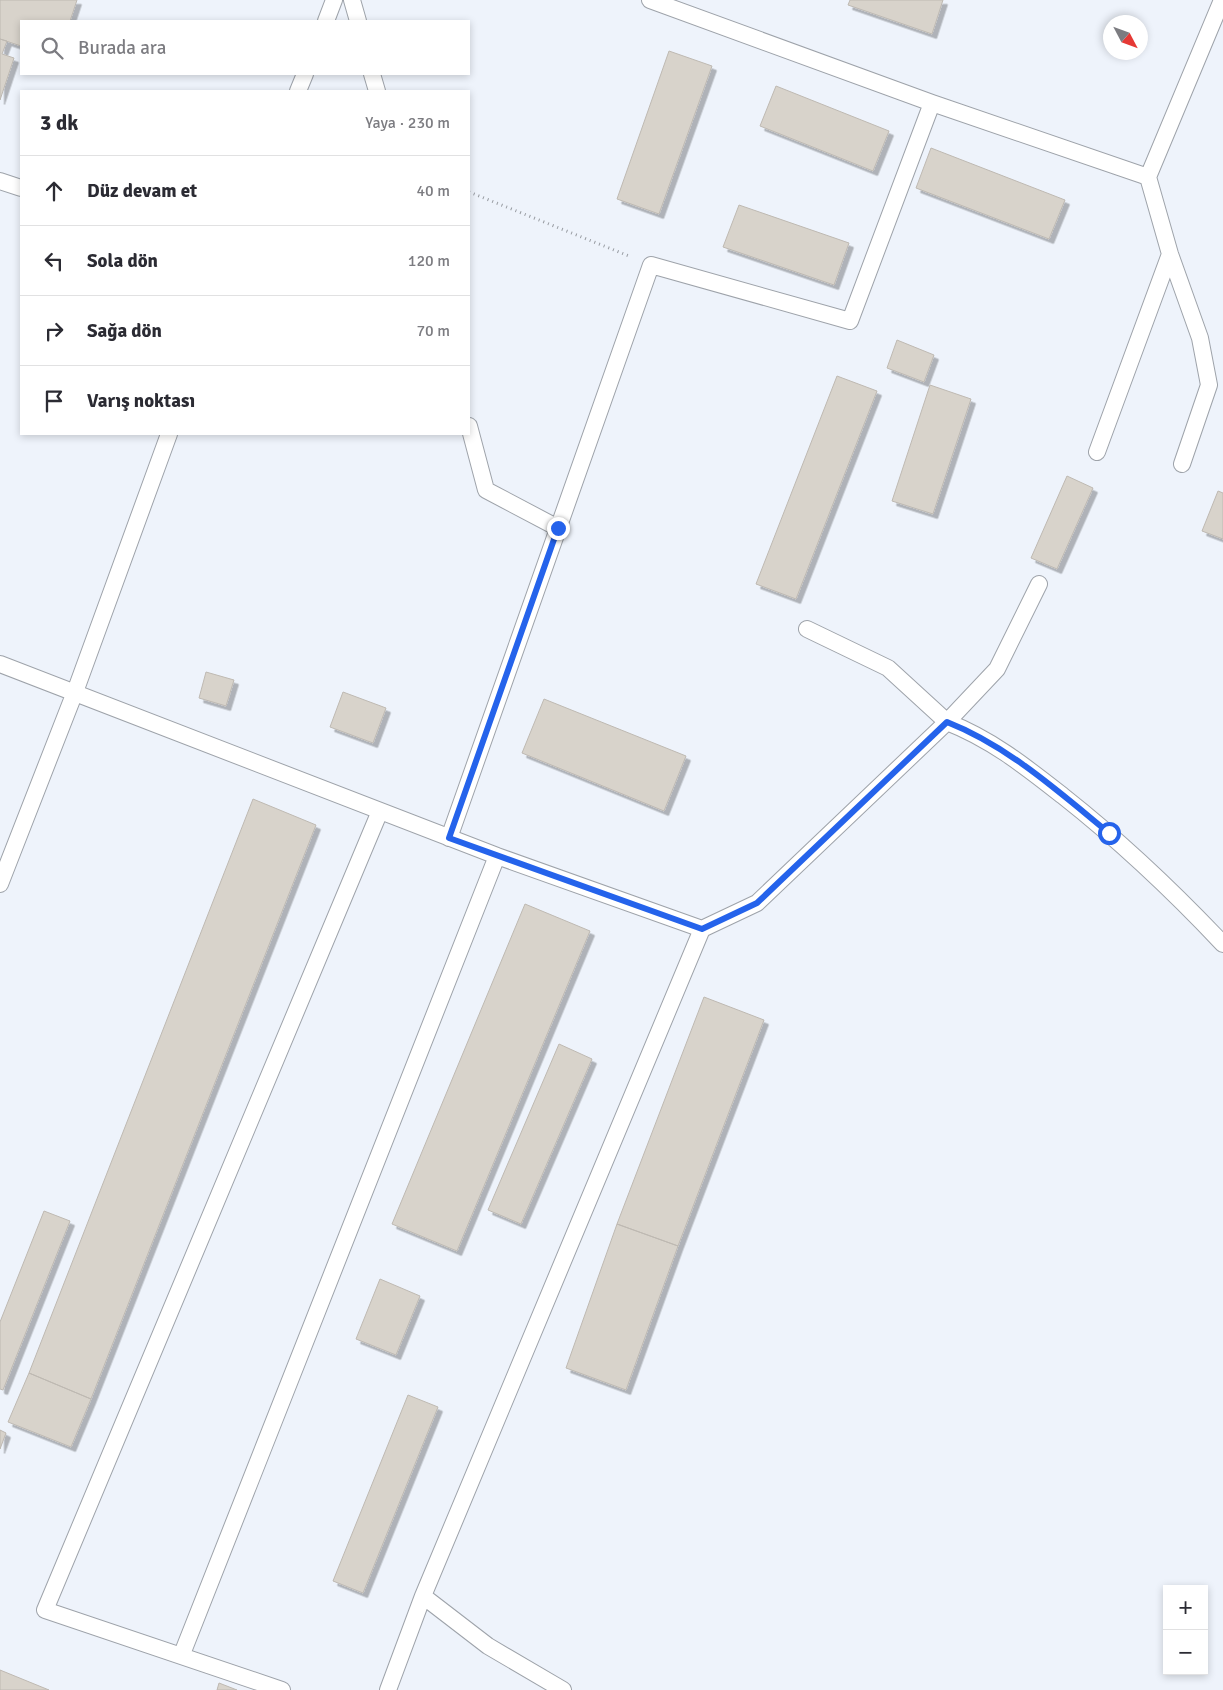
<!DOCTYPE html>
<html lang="tr">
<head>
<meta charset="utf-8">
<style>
  :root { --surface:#fff; --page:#f2f2f3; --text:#2b2b33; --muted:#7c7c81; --line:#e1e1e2 }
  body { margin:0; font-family:Signika,sans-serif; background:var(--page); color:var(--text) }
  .controls { position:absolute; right:15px; bottom:15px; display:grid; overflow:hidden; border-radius:0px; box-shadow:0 2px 8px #0003 }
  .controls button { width:45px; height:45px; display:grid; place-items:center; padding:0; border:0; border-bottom:1px solid var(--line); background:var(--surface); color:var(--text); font:25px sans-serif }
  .compass { position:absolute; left:1103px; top:15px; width:45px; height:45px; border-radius:50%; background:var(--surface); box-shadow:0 2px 8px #0003; rotate:131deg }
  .stop { position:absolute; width:15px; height:15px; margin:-11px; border:4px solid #2563eb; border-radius:50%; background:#fff }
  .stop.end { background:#2563eb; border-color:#fff; box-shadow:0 1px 5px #0008 }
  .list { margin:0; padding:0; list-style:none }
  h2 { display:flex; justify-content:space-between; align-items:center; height:65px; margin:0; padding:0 20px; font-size:21px }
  h2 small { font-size:16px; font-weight:400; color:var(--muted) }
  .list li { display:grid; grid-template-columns:32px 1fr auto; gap:15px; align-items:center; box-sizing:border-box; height:70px; padding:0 20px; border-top:1px solid var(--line) }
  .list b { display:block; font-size:19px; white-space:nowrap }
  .list em { font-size:16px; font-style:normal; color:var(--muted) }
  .icon { flex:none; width:28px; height:28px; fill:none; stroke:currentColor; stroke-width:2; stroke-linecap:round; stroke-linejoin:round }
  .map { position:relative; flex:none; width:1223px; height:1690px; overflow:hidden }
  .search { position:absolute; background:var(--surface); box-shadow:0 2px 8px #0003; left:20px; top:20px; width:450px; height:55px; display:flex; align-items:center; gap:12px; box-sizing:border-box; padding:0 18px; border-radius:0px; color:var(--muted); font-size:19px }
  .panel { position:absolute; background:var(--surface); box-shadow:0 2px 8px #0003; left:20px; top:90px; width:450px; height:345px; border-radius:0px }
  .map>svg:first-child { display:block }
  .building { fill:#d8d3cb; stroke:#beb9b2; filter:url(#shadow) }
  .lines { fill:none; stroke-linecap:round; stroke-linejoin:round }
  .lane-casing { stroke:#9ea3aa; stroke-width:18 }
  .path { stroke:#979ba1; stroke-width:3; stroke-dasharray:1 4; stroke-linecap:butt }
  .lane { stroke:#fff; stroke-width:16 }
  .route { stroke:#2563eb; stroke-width:6 }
</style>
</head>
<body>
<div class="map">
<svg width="1223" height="1690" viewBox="0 0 1223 1690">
  <defs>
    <filter id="shadow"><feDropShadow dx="4.5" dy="4.5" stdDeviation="0" flood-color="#0004"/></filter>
  </defs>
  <rect width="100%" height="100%" fill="#eef3fb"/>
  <path class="building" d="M 0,0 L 77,0 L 70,21 L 21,21 L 21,46 L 0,39 Z
    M 850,0 L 943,0 L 932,34 L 848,5 Z
    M 0,39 L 7,41 L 2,54 L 14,58 L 0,100 Z
    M 669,51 L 712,66 L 659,214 L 617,199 Z
    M 776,86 L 889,131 L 873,171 L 760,126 Z
    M 931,148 L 1065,200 L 1049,239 L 916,188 Z
    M 739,205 L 849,243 L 834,285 L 723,247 Z
    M 897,340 L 934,355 L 924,382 L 887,368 Z
    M 837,376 L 877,391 L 796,599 L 756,584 Z
    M 930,385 L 971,399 L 933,514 L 892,501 Z
    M 1067,476 L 1093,488 L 1057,569 L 1031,558 Z
    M 1218,491 L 1223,493 L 1223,539 L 1202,531 Z
    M 206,672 L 234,680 L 226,706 L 199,698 Z
    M 343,692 L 386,708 L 373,743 L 330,727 Z
    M 544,699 L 686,756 L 664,811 L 522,753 Z
    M 253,799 L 316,825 L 91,1399 L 29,1373 Z
    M 525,904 L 590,931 L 457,1251 L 392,1224 Z
    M 704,997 L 764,1020 L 678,1246 L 617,1224 Z
    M 559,1044 L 592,1059 L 521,1224 L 488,1210 Z
    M 44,1211 L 70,1221 L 3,1390 L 0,1389 L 0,1322 Z
    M 617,1224 L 678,1246 L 626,1390 L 566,1368 Z
    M 380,1279 L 420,1296 L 396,1355 L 356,1339 Z
    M 29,1373 L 91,1399 L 71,1447 L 8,1422 Z
    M 408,1395 L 438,1407 L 363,1593 L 333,1581 Z
    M 0,1430 L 6,1433 L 0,1449 Z
    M 0,1670 L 49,1690 L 0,1690 Z
    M 219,1683 L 237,1690 L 217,1690 Z"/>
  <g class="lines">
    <defs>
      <path id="lane" d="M 352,0 L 358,21
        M 650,0 L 932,103 L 1148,177
        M 326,21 L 334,0
        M 372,74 L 377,91
        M 298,91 L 305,74
        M 0,181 L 21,188
        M 469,426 L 486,490 L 558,528
        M 1097,452 L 1170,254
        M 1182,464 L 1209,385 L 1200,338 L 1170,254 L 1148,177 L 1222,0
        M 807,629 L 888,668 L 947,722 L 997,669 L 1039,584
        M 0,664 L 497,856 L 702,929 L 757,903 L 947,722 C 991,739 1026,767 1063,796 C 1120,841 1173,891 1223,944
        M 449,838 L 651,265 L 850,321 L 932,103
        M 0,884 L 75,692 L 169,434
        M 423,1596 L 488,1646 L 563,1690
        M 182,1654 L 497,856
        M 282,1690 L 45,1610 L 380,811
        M 388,1690 L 423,1596 L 702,929"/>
    </defs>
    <use href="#lane" class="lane-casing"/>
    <path class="path" d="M 469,192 L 629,256"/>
    <use href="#lane" class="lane"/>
  </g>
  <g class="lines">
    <path class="route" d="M 558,528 L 449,838 L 702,929 L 757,903 L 947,722 C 1008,746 1059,792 1109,833"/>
  </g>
</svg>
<div class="controls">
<button>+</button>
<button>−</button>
</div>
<svg class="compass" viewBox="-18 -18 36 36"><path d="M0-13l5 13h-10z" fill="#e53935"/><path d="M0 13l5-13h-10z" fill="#7c7c81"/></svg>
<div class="stop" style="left:1109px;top:833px"></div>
<div class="stop end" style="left:558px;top:528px"></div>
<div class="search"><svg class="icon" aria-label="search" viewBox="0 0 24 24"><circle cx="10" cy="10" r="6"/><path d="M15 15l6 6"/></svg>Burada ara</div>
<section class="panel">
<h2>3 dk<small>Yaya · 230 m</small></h2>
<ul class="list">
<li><svg class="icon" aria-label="ahead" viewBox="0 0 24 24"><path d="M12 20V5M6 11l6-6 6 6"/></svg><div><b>Düz devam et</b></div><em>40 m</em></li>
<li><svg class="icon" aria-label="left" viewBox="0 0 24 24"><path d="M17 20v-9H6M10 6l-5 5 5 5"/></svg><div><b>Sola dön</b></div><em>120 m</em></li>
<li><svg class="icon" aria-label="right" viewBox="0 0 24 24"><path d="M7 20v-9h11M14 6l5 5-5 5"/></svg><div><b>Sağa dön</b></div><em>70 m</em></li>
<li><svg class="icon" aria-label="arrive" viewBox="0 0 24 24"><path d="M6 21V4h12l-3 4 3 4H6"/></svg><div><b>Varış noktası</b></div></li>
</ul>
</section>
</div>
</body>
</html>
